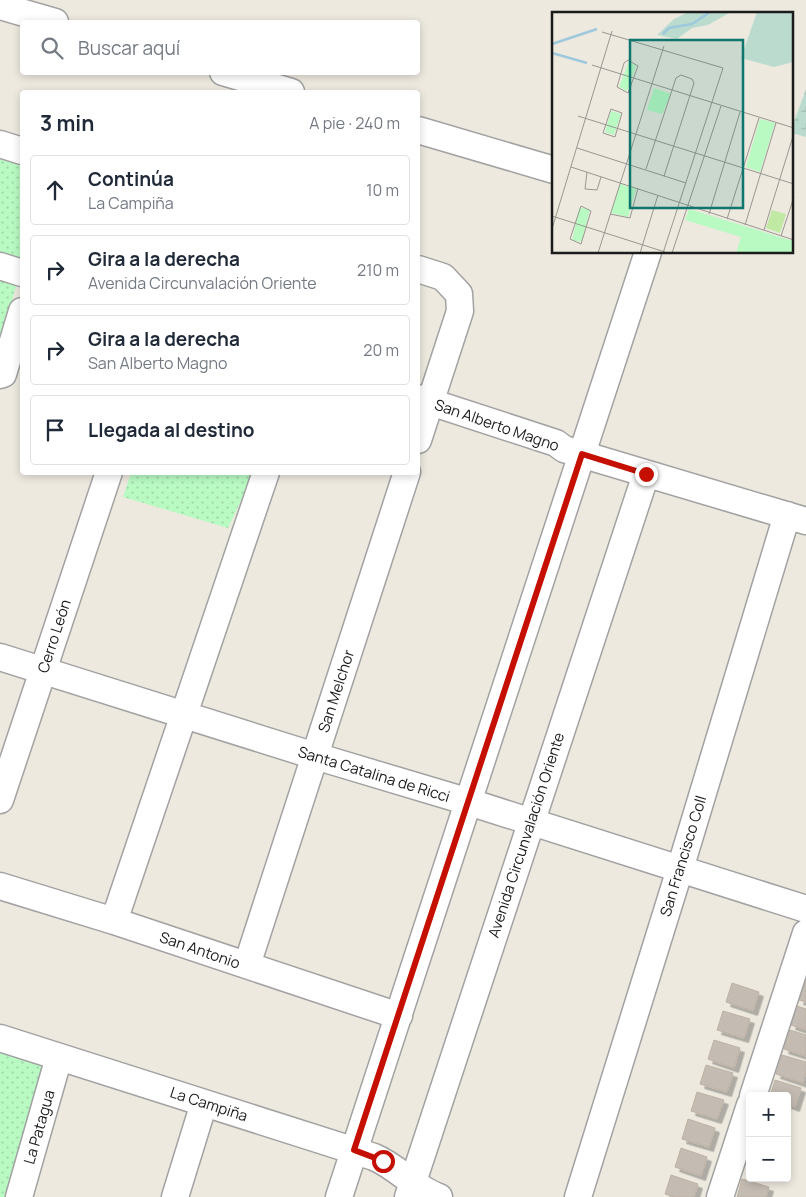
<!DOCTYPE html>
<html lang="es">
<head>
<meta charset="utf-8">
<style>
  :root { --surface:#fff; --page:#f2f2f3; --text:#1f2937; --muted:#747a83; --line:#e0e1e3 }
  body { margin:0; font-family:Manrope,sans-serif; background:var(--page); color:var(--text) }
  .controls { position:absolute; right:15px; bottom:15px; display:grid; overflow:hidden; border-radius:5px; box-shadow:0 2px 8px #0003 }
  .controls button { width:45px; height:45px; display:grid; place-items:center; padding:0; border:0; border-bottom:1px solid var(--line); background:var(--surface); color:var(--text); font:25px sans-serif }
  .stop { position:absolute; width:15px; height:15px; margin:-11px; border:4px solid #c50f00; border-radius:50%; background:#fff }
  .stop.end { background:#c50f00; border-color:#fff; box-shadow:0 1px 5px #0008 }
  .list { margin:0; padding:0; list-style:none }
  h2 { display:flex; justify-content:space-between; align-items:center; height:65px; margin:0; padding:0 20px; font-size:21px }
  h2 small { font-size:16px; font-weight:400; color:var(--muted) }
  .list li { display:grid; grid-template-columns:32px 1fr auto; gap:15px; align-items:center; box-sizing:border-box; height:70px; margin:0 10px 10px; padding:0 10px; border:1px solid var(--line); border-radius:5px }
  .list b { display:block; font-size:19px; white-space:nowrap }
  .list p { margin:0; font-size:16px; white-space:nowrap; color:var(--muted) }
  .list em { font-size:16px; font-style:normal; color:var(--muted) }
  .icon { flex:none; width:28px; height:28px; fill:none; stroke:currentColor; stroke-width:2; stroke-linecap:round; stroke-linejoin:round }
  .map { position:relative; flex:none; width:806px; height:1197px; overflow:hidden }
  .search { position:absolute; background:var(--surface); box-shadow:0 2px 8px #0003; left:20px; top:20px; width:400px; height:55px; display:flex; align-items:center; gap:12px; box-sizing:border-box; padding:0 18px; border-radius:5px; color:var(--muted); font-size:19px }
  .panel { position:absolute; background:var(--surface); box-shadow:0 2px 8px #0003; left:20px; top:90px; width:400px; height:385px; border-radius:5px }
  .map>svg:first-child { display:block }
  .wetland { fill:url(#wetland-marsh) }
  .park { fill:url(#park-dots) }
  .building { fill:#c4bcb3; stroke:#beb1a2; filter:url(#shadow) }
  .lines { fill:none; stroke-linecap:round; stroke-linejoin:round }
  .street-casing { stroke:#a2a2a2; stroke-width:29 }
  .street { stroke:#fff; stroke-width:26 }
  .route { stroke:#c50f00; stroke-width:6 }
  .labels { text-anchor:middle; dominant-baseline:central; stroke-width:4; stroke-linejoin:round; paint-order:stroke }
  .street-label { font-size:15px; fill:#1b1b1b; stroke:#fff }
  .inset-river { fill:none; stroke:#9ec9dc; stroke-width:2.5 }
  .inset-road { fill:none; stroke:#999791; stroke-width:1 }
  .view { fill:#0f766e; fill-opacity:0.15; stroke:#0f766e; stroke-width:2.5 }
  .inset-edge { fill:none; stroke:#1b1b1b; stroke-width:2.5 }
</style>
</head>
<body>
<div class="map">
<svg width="806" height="1197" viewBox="0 0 806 1197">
  <defs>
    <pattern id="wetland-marsh" width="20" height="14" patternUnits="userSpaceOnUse" patternTransform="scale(1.25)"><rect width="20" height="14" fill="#bcdbcf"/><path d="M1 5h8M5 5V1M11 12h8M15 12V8" fill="none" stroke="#a1bbb1"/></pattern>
    <pattern id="park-dots" width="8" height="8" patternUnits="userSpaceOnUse" patternTransform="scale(1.25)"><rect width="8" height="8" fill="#b9fac3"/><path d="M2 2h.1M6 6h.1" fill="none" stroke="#9ed6a7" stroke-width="1.8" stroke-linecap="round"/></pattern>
    <filter id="shadow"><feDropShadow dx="4.5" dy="4.5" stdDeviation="0" flood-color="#0004"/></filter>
  </defs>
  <rect width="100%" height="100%" fill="#ede9df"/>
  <path class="wetland" d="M 806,89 L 806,137 L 792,133 L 792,127 Z"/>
  <path class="park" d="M 0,156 L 22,166 L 22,266 L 0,341 Z
    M 131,473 L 254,473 L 228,528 L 123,497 Z
    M 0,1050 L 48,1064 L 10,1197 L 0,1197 Z"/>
  <path class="building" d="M 805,981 L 806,981 L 806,1002 L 799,1000 Z
    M 732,983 L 759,992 L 753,1011 L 726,1002 Z
    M 797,1006 L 806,1009 L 806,1030 L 791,1025 Z
    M 723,1011 L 750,1019 L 744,1038 L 717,1030 Z
    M 790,1030 L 806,1035 L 806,1056 L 784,1049 Z
    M 714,1040 L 740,1048 L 734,1068 L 708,1059 Z
    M 782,1055 L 806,1062 L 806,1072 L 803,1083 L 776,1074 Z
    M 706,1065 L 733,1073 L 727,1092 L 700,1084 Z
    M 775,1080 L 801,1088 L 795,1107 L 787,1104 L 787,1096 L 770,1096 Z
    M 697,1092 L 724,1100 L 717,1119 L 691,1111 Z
    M 688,1119 L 715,1128 L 709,1147 L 682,1139 Z
    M 681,1148 L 707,1157 L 701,1176 L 675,1167 Z
    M 671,1175 L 698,1184 L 694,1197 L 674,1197 L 665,1194 Z
    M 742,1179 L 769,1187 L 766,1197 L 737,1197 Z"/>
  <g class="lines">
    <defs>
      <path id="street" d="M 0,6 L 55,22
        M 223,72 L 291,92
        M 418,130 L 554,170
        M 0,144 L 22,151
        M 0,266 L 22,273
        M 418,269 L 443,277 L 459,294 L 460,311 L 418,440
        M 0,375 L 3,374 L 22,311
        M 418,398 L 556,443 L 564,449 L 806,521
        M 0,657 L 315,756 L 469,802 L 806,909
        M 0,800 L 109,472
        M 0,886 L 114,921 L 399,1016
        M 114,921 L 266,472
        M 247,965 L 407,472
        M 0,1038 L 374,1157 C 398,1167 415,1189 439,1197
        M 753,1096 L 806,933
        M 19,1197 L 59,1057
        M 175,1197 L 204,1103
        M 339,1197 L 648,252
        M 408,1197 L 646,474
        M 578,1197 L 680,869 L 787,515
        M 720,1197 L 750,1105"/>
    </defs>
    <use href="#street" class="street-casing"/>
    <use href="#street" class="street"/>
  </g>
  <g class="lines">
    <path class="route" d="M 383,1161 L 354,1150 L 582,454 L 646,474"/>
  </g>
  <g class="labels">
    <g class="street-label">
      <text transform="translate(497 425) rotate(19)">San Alberto Magno</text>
      <text transform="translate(54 636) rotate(-72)">Cerro León</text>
      <text transform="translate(336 691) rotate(-72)">San Melchor</text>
      <text transform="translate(374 774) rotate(17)">Santa Catalina de Ricci</text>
      <text transform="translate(526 835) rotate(-72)">Avenida Circunvalación Oriente</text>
      <text transform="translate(683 856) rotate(-73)">San Francisco Coll</text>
      <text transform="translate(200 950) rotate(19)">San Antonio</text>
      <text transform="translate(209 1104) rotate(18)">La Campiña</text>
      <text transform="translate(39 1127) rotate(-74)">La Patagua</text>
    </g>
  </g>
  <g transform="translate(552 12)">
    <rect width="241" height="241" fill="#ede9df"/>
    <path d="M 220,198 L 234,202 L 228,221 L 214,216 Z" fill="#c0e9a3"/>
    <path d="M 136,0 L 179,0 L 156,13 L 140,16 L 125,27 L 105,23 L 122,7 ZM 205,0 L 241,0 L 241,50 L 222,55 L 189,46 Z" fill="#bcdbcf"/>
    <path d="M 77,49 L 84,54 L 75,79 L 67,75 ZM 102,76 L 119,82 L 110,102 L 95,98 ZM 59,99 L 69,102 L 62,123 L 53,120 ZM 208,107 L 223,111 L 208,160 L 194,155 ZM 68,172 L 84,177 L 76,205 L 59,201 ZM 27,196 L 38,197 L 30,229 L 20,229 ZM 137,197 L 241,229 L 241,241 L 184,241 L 189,225 L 133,208 Z" fill="#b9fac3"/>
    <path class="inset-river" d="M 111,22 L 117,16 L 140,12 L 158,0M 0,32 L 45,17M 0,41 L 35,51"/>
    <path class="inset-road" d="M 50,20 L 171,56 L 111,241M 76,48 L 86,54 L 76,81 L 65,75 L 72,51 ZM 40,53 L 242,116M 59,97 L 70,101 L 63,125 L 51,121 ZM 26,104 L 242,172M 25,136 L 134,171M 19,155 L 242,228M 94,157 L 124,66 L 129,63 L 140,67 L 142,71 L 112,164M 35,160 L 33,177 L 45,178 L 49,165M 29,194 L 39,199 L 29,232 L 18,227 ZM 58,202 L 78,206 L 86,176M 157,202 L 188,100M 0,204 L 113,240M 175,207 L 207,106M 193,213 L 224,111M 0,217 L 60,19M 212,218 L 242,121M 229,224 L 242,185M 46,241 L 112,34M 88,241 L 106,183M 120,241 L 169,94"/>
    <path class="view" d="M 78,28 L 191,28 L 191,196 L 78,196 Z"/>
    <rect width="241" height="241" class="inset-edge"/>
  </g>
</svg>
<div class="controls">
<button>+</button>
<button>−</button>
</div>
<div class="stop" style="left:383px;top:1161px"></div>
<div class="stop end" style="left:646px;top:474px"></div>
<div class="search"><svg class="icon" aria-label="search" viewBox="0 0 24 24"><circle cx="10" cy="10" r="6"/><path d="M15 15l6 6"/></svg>Buscar aquí</div>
<section class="panel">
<h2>3 min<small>A pie · 240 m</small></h2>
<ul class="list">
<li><svg class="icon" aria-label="ahead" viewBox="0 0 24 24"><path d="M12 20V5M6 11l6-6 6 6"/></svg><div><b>Continúa</b><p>La Campiña</p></div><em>10 m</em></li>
<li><svg class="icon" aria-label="right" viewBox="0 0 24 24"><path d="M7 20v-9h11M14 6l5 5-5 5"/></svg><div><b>Gira a la derecha</b><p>Avenida Circunvalación Oriente</p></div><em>210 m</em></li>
<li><svg class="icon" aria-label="right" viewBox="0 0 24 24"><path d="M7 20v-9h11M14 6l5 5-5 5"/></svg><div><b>Gira a la derecha</b><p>San Alberto Magno</p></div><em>20 m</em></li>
<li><svg class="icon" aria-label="arrive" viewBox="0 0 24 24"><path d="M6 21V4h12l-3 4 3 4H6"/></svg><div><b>Llegada al destino</b></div></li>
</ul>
</section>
</div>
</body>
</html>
